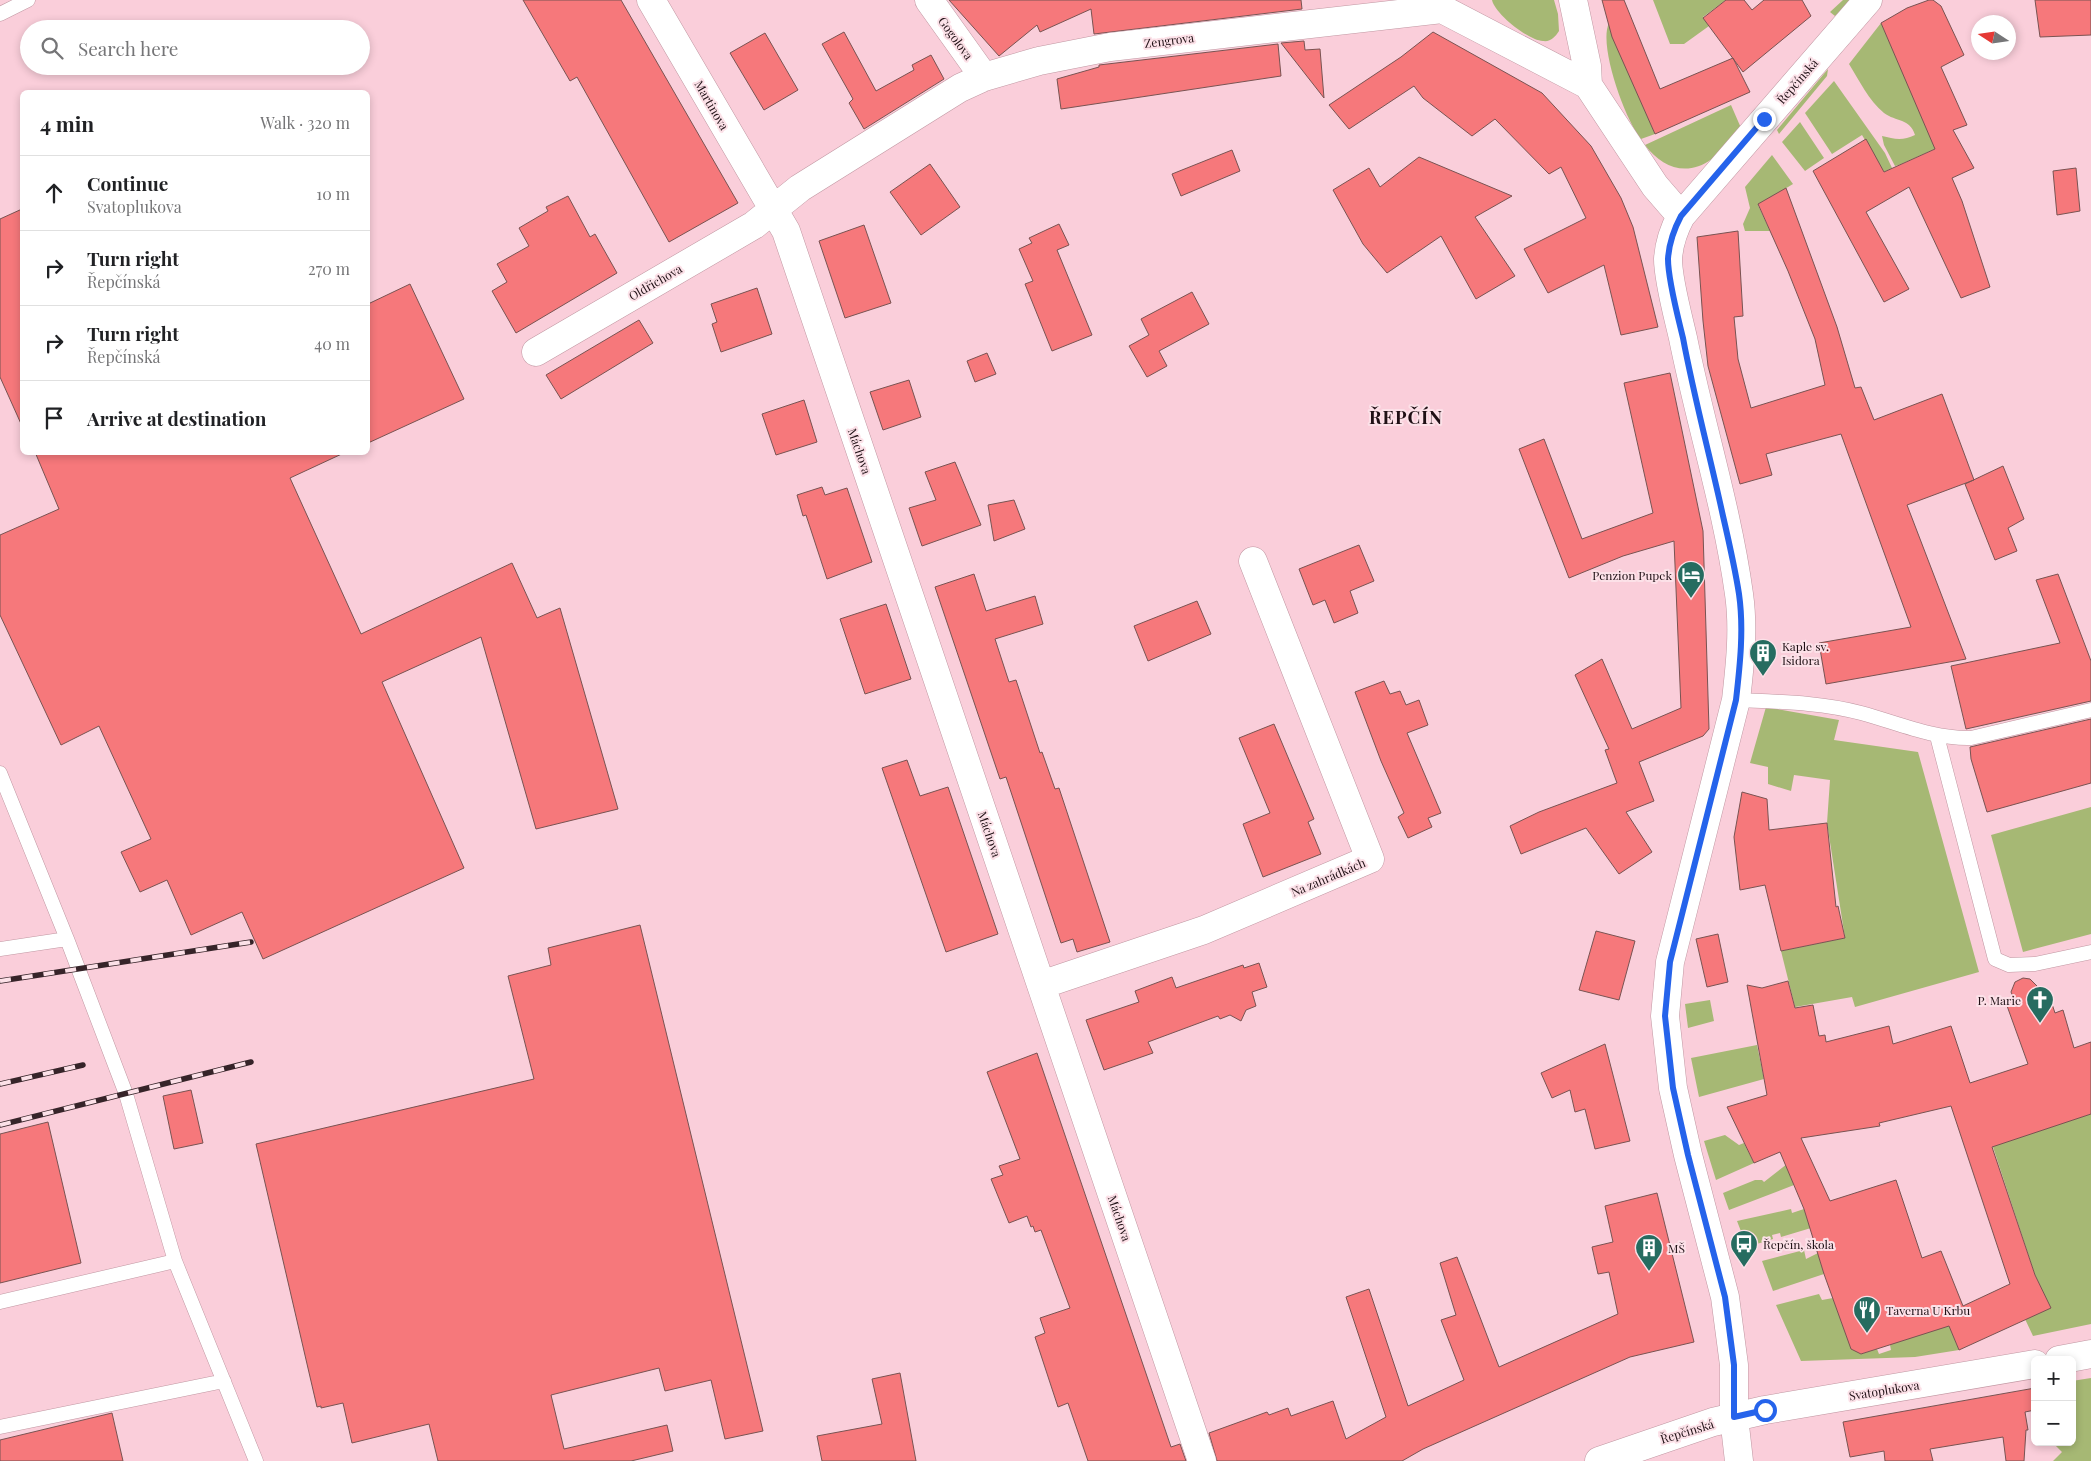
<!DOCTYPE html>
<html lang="en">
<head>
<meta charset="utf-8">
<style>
  :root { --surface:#fff; --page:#f6f6f6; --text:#202124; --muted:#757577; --line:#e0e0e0 }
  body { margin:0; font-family:"Playfair Display",serif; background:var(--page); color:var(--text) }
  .controls { position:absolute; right:15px; bottom:15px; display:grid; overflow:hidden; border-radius:8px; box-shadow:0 2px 8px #0003 }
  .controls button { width:45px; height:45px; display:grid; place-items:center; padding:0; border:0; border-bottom:1px solid var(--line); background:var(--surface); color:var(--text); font:25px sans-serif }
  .compass { position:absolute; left:1971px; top:15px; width:45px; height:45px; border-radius:50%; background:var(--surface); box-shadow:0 2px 8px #0003; rotate:282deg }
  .stop { position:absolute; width:15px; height:15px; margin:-11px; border:4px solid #2563eb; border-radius:50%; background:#fff }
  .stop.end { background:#2563eb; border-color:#fff; box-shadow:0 1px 5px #0008 }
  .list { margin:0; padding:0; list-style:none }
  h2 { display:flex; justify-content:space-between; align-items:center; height:65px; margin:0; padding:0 20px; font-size:21px }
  h2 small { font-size:16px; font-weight:400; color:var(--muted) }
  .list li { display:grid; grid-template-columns:32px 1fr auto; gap:15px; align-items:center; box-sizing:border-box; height:75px; padding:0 20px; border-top:1px solid var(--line) }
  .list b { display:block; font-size:19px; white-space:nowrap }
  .list p { margin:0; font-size:16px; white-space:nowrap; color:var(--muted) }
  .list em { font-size:16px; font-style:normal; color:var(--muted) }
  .icon { flex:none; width:28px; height:28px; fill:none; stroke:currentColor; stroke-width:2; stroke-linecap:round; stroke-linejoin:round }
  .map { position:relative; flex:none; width:2091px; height:1461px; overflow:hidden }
  .search { position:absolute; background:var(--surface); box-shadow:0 2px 8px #0003; left:20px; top:20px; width:350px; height:55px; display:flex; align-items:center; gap:12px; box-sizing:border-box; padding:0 18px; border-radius:28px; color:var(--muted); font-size:19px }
  .panel { position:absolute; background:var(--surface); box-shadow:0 2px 8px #0003; left:20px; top:90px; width:350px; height:365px; border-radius:8px }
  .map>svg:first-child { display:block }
  .green { fill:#a6b874 }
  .building { fill:#f6787b; stroke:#795352; fill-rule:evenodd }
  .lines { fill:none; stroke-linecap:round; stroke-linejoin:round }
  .lane-casing { stroke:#c097a2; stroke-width:15 }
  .street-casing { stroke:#c097a2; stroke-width:29 }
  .secondary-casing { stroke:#c097a2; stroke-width:29 }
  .lane { stroke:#fff; stroke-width:14 }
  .street { stroke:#fff; stroke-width:28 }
  .secondary { stroke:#fff; stroke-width:28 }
  .rail-casing { stroke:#362429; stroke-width:5.5 }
  .rail { stroke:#fce1e8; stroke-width:4; stroke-dasharray:11; stroke-linecap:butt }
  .route { stroke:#2563eb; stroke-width:6 }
  .labels { text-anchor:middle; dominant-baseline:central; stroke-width:4; stroke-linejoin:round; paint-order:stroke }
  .street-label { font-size:12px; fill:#1f1015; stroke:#fce1e8 }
  .poi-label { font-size:12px; fill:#1f1015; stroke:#fce1e8; text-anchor:start }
  .district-label { font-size:18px; font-weight:bold; letter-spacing:1px; fill:#1f1015; stroke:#fce1e8 }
</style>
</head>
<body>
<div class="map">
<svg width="2091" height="1461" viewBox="0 0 2091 1461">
  <rect width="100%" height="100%" fill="#faceda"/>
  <path class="green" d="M 1492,0 L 1554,0 L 1558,14 L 1559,31 C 1555,37 1551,42 1543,41 C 1528,40 1495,14 1492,0 Z
    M 1653,0 L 1726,0 L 1703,17 L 1709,26 L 1684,44 L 1670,44 Z
    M 1843,0 L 1850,0 L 1835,16 L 1830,12 Z
    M 1609,23 L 1655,134 L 1641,139 C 1625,120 1598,45 1609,23 Z
    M 1881,23 L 1937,148 L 1899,165 L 1895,166 L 1884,145 L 1882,136 C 1894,139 1903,141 1915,135 C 1910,118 1896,122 1884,113 C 1869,101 1859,80 1849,64 Z
    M 1828,69 L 1827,76 L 1779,134 L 1777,130 Z
    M 1834,81 L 1885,153 L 1892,168 L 1884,172 L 1862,135 L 1832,154 L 1805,113 Z
    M 1731,105 L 1741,128 C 1732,138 1723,152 1712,159 C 1687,177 1662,168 1645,145 Z
    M 1800,122 L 1824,158 L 1805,171 L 1782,142 Z
    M 1772,155 L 1793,184 L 1758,205 L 1770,231 L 1745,231 L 1743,224 L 1750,208 L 1745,187 Z
    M 1766,707 L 1839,720 L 1834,740 L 1918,752 L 1979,972 L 1855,1007 L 1852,997 L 1795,1007 L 1781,951 L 1845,938 L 1827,823 L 1830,780 L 1794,775 L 1791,791 L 1768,784 L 1768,767 L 1750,763 Z
    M 2091,807 L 2091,934 L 2023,952 L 1991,835 Z
    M 1710,1000 L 1714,1021 L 1688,1028 L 1685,1004 Z
    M 1757,1045 L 1764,1079 L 1699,1097 L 1691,1058 Z
    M 2091,1114 L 2091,1324 L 2033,1336 L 2025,1319 L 2050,1307 L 2035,1275 L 1991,1141 Z
    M 1725,1135 L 1739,1145 L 1744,1143 L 1754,1163 L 1716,1180 L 1704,1141 Z
    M 1787,1164 L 1794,1185 L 1729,1210 L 1723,1193 L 1755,1180 L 1762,1180 L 1764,1182 Z
    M 1791,1209 L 1792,1213 L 1804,1209 L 1811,1228 L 1781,1237 L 1780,1233 L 1772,1235 L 1773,1239 L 1747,1247 L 1737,1221 Z
    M 1804,1250 L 1806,1259 L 1818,1253 L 1824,1274 L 1773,1291 L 1762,1261 Z
    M 1819,1294 L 1822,1300 L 1833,1298 L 1851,1348 L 1861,1354 L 1877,1349 L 1879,1354 L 1891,1350 L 1890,1345 L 1942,1308 L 1959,1350 L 1915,1357 L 1801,1361 L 1776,1305 Z
    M 2091,1378 L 2091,1461 L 2053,1461 L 2062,1452 L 2052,1442 L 2072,1442 L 2072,1381 Z"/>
  <path class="building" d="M 523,0 L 621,0 L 738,203 L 669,242 L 577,77 L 570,81 Z
    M 949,0 L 1301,0 L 1302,9 L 1094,34 L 1091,9 L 1040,32 L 1037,25 L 999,56 Z
    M 1602,0 L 1624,0 L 1660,89 L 1733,58 L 1750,92 L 1655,134 L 1612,37 Z
    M 1726,0 L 1744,0 L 1752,10 L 1764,0 L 1802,0 L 1811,16 L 1743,72 L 1703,18 Z
    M 1929,0 L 1933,0 L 1941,6 L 1964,55 L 1941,67 L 1967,125 L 1953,130 L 1974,168 L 1952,178 L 1962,201 L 1990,287 L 1961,298 L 1909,187 L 1866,212 L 1909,289 L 1884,302 L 1813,171 L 1866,139 L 1884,172 L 1935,149 L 1881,23 L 1907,8 Z
    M 2035,0 L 2091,0 L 2091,35 L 2040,37 Z
    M 844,32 L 876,91 L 914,70 L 912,65 L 931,55 L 944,79 L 864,129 L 849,103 L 853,99 L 822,44 Z
    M 1433,32 L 1542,93 L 1591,146 L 1621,198 L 1633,227 L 1658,327 L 1621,335 L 1604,265 L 1548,293 L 1524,249 L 1586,218 L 1561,167 L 1549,174 L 1495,119 L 1472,136 L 1423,98 L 1414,86 L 1349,129 L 1329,105 L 1401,57 Z
    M 765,33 L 798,90 L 764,110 L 730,53 Z
    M 1304,41 L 1305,50 L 1320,49 L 1324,98 L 1281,43 Z
    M 1278,44 L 1281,76 L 1061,109 L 1057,79 L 1099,67 L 1099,65 Z
    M 1232,150 L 1240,171 L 1181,196 L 1172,174 Z
    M 1419,157 L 1512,196 L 1475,217 L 1515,276 L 1476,299 L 1441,236 L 1387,273 L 1363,244 L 1333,190 L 1369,168 L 1380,187 Z
    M 930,164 L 960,207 L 921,235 L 890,192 Z
    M 2076,168 L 2080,211 L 2057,215 L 2053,171 Z
    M 1786,188 L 1837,327 L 1855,388 L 1861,387 L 1874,420 L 1942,394 L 1974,480 L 1907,505 L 1966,659 L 1826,684 L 1819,643 L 1911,627 L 1841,434 L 1766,454 L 1772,475 L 1740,484 L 1708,366 L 1703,321 L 1697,237 L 1738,231 L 1743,316 L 1734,317 L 1738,359 L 1751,408 L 1825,385 L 1815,339 L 1788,271 L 1758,204 Z
    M 568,196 L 590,237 L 595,234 L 617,273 L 516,333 L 492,291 L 507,282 L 497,264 L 529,246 L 519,228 L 548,211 L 546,207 Z
    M 22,209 L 22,426 L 0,377 L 0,219 Z
    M 1059,224 L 1069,245 L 1057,250 L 1092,335 L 1052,351 L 1025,284 L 1033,281 L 1019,249 L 1032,243 L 1029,238 Z
    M 864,225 L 891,303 L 845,318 L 819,241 Z
    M 410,284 L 464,399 L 368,443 L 368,304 Z
    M 757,288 L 772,334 L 721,352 L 712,324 L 717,322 L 711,304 Z
    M 1192,292 L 1209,324 L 1159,351 L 1167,366 L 1147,377 L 1129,346 L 1149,335 L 1141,319 Z
    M 639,320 L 653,343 L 561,399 L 546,375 Z
    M 987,353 L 996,374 L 975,382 L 967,361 Z
    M 1670,373 L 1703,531 L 1709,729 L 1703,736 L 1639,762 L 1654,801 L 1626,812 L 1652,852 L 1619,874 L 1586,828 L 1521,854 L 1510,826 L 1539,812 L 1617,783 L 1605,750 L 1609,749 L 1575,675 L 1602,659 L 1632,729 L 1681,708 L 1674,541 L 1623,556 L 1569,578 L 1519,449 L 1544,439 L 1582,539 L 1653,513 L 1624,383 Z
    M 909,380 L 921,417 L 883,430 L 870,392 Z
    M 804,400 L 817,442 L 776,455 L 762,414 Z
    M 35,452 L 346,452 L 290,478 L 361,634 L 512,563 L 537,618 L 560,608 L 618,809 L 536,829 L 481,637 L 382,682 L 464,868 L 263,959 L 242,912 L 191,935 L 167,880 L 140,892 L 121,852 L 151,839 L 99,726 L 61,745 L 0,615 L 0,535 L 59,509 Z
    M 955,462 L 981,525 L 922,546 L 909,508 L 936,500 L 925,472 Z
    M 2003,466 L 2024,519 L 2008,528 L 2017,551 L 1995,560 L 1965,484 Z
    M 822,487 L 825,495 L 847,488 L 872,562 L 827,579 L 806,515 L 803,516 L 797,495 Z
    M 1014,500 L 1025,529 L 994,541 L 988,505 Z
    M 1359,545 L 1374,581 L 1350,591 L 1358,613 L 1334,623 L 1325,600 L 1313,605 L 1299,569 Z
    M 974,574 L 986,611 L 1035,596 L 1043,624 L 995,639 L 1009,682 L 1016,680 L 1040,753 L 1042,752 L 1055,789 L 1059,788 L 1110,942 L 1077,952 L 1073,939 L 1061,943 L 1006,777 L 1000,779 L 935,587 Z
    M 2058,574 L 2091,661 L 2091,701 L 1966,729 L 1951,666 L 2060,643 L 2036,580 Z
    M 1197,601 L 1211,634 L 1148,661 L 1134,626 Z
    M 886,604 L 911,679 L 865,694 L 840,619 Z
    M 1384,681 L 1390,694 L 1400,691 L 1406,705 L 1419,700 L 1428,725 L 1407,733 L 1441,813 L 1428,818 L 1432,827 L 1408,838 L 1398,817 L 1404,813 L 1381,761 L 1355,692 Z
    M 2091,719 L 2091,783 L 1987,812 L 1971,759 L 1970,747 Z
    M 1274,724 L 1314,819 L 1308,822 L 1321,854 L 1263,877 L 1243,824 L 1270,813 L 1239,738 Z
    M 907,760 L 920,796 L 948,787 L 998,934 L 946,952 L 882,768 Z
    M 1742,792 L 1767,799 L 1769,830 L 1827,823 L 1836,907 L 1838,906 L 1845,938 L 1781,951 L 1765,885 L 1740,890 L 1734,837 Z
    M 640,925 L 763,1431 L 725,1439 L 711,1380 L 665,1391 L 659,1368 L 551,1395 L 564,1449 L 667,1425 L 673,1451 L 631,1461 L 438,1461 L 429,1424 L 352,1443 L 343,1403 L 321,1408 L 321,1406 L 317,1407 L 256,1144 L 534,1079 L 508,976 L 551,965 L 548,948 Z
    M 1596,931 L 1635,941 L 1619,1000 L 1579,990 Z
    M 1718,934 L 1728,982 L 1707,987 L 1696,939 Z
    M 1259,963 L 1267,987 L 1252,992 L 1256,1006 L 1246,1010 L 1241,1021 L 1230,1015 L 1220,1019 L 1218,1016 L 1148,1042 L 1153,1053 L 1104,1070 L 1086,1020 L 1139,1002 L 1135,991 L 1172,977 L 1176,988 L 1243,965 L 1244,968 Z
    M 2023,978 L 2030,979 L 2037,986 L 2039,992 L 2047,989 L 2055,1013 L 2063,1010 L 2074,1048 L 2091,1042 L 2091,1114 L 1992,1147 L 2035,1275 L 2051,1308 L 1959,1350 L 1949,1326 L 1861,1354 L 1851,1349 L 1824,1274 L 1804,1209 L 1780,1152 L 1754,1163 L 1727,1107 L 1767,1095 L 1747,985 L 1762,988 L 1788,981 L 1795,1008 L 1813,1005 L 1819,1036 L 1825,1035 L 1826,1042 L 1889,1026 L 1893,1044 L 1951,1026 L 1970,1083 L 2028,1064 L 2006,1003 L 2015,1001 L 2011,992 L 2015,982 ZM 1951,1106 L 2010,1284 L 1963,1306 L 1941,1251 L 1922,1258 L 1896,1180 L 1830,1201 L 1801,1138 L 1880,1126 L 1879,1123 Z
    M 1605,1044 L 1630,1141 L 1595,1149 L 1585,1109 L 1575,1112 L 1570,1090 L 1552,1098 L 1541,1073 Z
    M 1037,1053 L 1171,1447 L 1180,1444 L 1186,1461 L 1088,1461 L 1068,1403 L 1058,1407 L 1035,1337 L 1045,1333 L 1040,1318 L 1070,1308 L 1041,1230 L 1035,1232 L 1033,1226 L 1031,1227 L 1027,1216 L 1009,1223 L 991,1179 L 1003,1175 L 999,1166 L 1020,1159 L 987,1072 Z
    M 191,1090 L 203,1143 L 174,1149 L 163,1096 Z
    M 48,1122 L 81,1263 L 0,1283 L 0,1134 Z
    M 1657,1193 L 1694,1342 L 1630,1357 L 1423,1449 L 1402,1461 L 1217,1461 L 1209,1433 L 1267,1412 L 1269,1415 L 1288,1408 L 1291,1416 L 1333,1401 L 1346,1439 L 1386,1417 L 1346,1297 L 1369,1289 L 1408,1406 L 1464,1380 L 1441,1320 L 1456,1315 L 1440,1263 L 1457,1257 L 1499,1367 L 1618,1314 L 1609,1272 L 1598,1274 L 1592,1247 L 1613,1242 L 1605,1206 Z
    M 900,1373 L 916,1461 L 822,1461 L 817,1436 L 882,1424 L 872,1379 Z
    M 2035,1388 L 2035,1410 L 2025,1412 L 2028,1430 L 2026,1430 L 2024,1461 L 2006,1461 L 2003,1437 L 1930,1449 L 1933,1461 L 1885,1461 L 1884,1451 L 1850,1457 L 1843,1422 Z
    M 112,1413 L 123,1461 L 0,1461 L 0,1440 Z"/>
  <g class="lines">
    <defs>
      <path id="lane" d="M 0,14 L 28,0
        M 1736,700 C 1778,702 1820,702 1861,713 C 1898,723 1933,739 1971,738 L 2091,710
        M 1937,736 L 1995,959 L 2009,965 L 2035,964 L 2091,952
        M 0,773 L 67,939
        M 0,949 L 67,939 L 126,1094 L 175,1261 L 256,1461
        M 0,1302 L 175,1261
        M 0,1427 L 224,1381"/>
      <path id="street" d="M 651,0 L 786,231 L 1202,1461
        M 929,0 L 984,77
        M 1573,0 L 1587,66 L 1588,85 L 1655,186 L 1681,216
        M 536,352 L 754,225 L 800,188 L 960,88 L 984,77 L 1039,61 L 1110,47 L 1442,9 L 1588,85
        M 1041,985 L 1204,930 L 1370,859 L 1253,561
        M 1734,1417 L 1734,1365 L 1725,1297 L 1688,1155 L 1673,1088 L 1665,1016 L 1670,962 L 1736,700 C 1740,665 1744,629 1739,594 C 1727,507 1700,423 1683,338 C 1678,316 1668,280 1668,259 C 1669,243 1673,231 1681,216 L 1868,0"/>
      <path id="secondary" d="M 2059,1360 L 2091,1354
        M 1734,1417 L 1739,1461
        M 1599,1461 L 1713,1422 L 1765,1410 L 2035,1364"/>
    </defs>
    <use href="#lane" class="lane-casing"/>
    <use href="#street" class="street-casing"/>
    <use href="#secondary" class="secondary-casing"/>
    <use href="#lane" class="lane"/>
    <use href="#street" class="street"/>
    <use href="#secondary" class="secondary"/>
    <defs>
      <path id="rail" d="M 0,981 L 251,942
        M 0,1084 L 83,1065
        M 0,1125 L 251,1062"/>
    </defs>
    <use href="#rail" class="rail-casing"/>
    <use href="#rail" class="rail"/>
  </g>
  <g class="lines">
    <path class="route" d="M 1764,119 L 1681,216 C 1673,231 1669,243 1668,259 C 1668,280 1678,317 1683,338 C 1694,397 1710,456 1723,516 C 1729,542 1735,568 1739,594 C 1744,629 1740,665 1736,700 L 1670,962 L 1665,1016 L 1673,1088 L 1688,1155 L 1725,1297 L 1734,1365 L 1734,1417 L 1765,1410"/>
  </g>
  <defs>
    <symbol id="hotel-pin" viewBox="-11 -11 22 30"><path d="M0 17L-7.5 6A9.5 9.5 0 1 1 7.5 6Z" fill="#266c60" stroke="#fce1e8"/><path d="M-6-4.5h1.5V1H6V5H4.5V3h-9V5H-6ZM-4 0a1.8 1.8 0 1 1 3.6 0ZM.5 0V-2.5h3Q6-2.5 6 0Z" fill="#fff"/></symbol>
    <symbol id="building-pin" viewBox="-11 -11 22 30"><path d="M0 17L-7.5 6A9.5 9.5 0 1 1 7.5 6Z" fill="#266c60" stroke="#fce1e8"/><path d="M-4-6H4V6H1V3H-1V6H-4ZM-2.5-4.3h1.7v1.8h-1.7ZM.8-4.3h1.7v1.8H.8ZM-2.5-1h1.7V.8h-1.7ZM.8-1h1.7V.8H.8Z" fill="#fff"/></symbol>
    <symbol id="church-pin" viewBox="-11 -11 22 30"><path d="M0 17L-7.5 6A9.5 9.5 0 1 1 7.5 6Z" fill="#266c60" stroke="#fce1e8"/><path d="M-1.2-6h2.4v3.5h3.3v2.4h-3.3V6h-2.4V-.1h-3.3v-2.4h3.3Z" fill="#fff"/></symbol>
    <symbol id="bus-pin" viewBox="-11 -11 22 30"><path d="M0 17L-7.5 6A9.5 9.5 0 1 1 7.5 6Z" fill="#266c60" stroke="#fce1e8"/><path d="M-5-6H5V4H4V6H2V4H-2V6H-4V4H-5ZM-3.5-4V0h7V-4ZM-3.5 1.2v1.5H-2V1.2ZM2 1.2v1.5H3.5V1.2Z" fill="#fff"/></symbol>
    <symbol id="restaurant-pin" viewBox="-11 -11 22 30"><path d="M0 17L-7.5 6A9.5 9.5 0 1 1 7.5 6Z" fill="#266c60" stroke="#fce1e8"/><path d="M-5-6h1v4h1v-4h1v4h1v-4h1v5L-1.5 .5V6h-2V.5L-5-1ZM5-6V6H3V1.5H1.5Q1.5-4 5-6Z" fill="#fff"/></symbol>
  </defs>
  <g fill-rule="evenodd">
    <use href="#hotel-pin" x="1675" y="559" width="32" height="43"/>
    <use href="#building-pin" x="1747" y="637" width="32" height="43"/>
    <use href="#church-pin" x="2024" y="984" width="32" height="43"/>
    <use href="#bus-pin" x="1728" y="1228" width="32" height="43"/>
    <use href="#building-pin" x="1633" y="1232" width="32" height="43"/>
    <use href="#restaurant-pin" x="1851" y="1294" width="32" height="43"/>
  </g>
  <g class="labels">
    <g class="street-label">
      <text transform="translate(956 38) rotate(54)">Gogolova</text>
      <text transform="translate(1169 40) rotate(-7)">Zengrova</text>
      <text transform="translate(1797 81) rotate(-49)">Řepčínská</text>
      <text transform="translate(712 105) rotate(60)">Martinova</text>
      <text transform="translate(655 282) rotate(-30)">Oldřichova</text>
      <text transform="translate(860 451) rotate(71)">Máchova</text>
      <text transform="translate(990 834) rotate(71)">Máchova</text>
      <text transform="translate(1328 877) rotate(-23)">Na zahrádkách</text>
      <text transform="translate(1120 1218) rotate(71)">Máchova</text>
      <text transform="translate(1884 1390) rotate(-9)">Svatoplukova</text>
      <text transform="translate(1687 1431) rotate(-17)">Řepčínská</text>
    </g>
    <g class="poi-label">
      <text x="1672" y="575" text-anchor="end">Penzion Pupek</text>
      <text x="1782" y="646">Kaple sv.<tspan x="1782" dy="14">Isidora</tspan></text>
      <text x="2021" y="1000" text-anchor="end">P. Marie</text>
      <text x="1763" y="1244">Řepčín, škola</text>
      <text x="1668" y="1248">MŠ</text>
      <text x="1886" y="1310">Taverna U Krbu</text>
    </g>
    <g class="district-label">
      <text x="1406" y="417">ŘEPČÍN</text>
    </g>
  </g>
</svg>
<div class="controls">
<button>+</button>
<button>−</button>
</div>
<svg class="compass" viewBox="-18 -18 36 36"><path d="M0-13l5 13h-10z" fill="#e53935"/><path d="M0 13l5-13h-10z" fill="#757577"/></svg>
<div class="stop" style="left:1765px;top:1410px"></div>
<div class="stop end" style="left:1764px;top:119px"></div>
<div class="search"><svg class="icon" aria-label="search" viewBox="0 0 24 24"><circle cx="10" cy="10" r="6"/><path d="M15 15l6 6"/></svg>Search here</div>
<section class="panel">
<h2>4 min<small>Walk · 320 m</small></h2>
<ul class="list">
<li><svg class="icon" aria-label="ahead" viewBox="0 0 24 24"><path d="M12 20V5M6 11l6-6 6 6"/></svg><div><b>Continue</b><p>Svatoplukova</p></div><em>10 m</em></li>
<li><svg class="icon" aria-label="right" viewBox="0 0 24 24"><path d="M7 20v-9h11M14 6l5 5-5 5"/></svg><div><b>Turn right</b><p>Řepčínská</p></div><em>270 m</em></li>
<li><svg class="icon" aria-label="right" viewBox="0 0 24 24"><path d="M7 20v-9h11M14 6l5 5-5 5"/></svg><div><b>Turn right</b><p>Řepčínská</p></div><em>40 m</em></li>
<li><svg class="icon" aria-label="arrive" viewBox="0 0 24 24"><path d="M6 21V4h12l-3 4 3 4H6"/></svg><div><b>Arrive at destination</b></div></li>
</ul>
</section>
</div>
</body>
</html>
